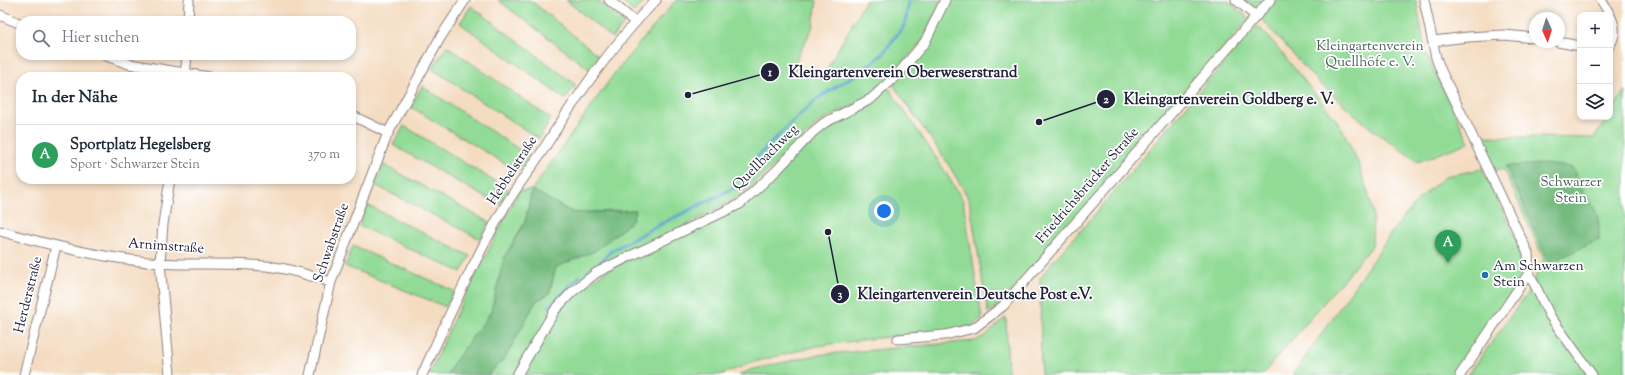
<!DOCTYPE html>
<html lang="de">
<head>
<meta charset="utf-8">
<style>
  :root { --surface:#fff; --page:#f2f2f3; --text:#1f2937; --muted:#747a83; --line:#e0e1e3; --accent:#db2777 }
  body { margin:0; font-family:"Sorts Mill Goudy",serif; background:var(--page); color:var(--text) }
  .controls { position:absolute; right:12px; top:12px; display:grid; overflow:hidden; border-radius:8px; box-shadow:0 2px 6px #0003 }
  .controls button { width:36px; height:36px; display:grid; place-items:center; padding:0; border:0; border-bottom:1px solid var(--line); background:var(--surface); color:var(--text); font:20px sans-serif }
  .compass { position:absolute; left:1529px; top:12px; width:36px; height:36px; border-radius:50%; background:var(--surface); box-shadow:0 2px 6px #0003; rotate:177deg }
  .you { position:absolute; left:884px; top:211px; width:14px; height:14px; margin:-10px; border:3px solid #fff; border-radius:50%; background:#1a73e8; box-shadow:0 0 0 6px #1a73e833 }
  .badge { display:grid; place-items:center; width:26px; height:26px; border-radius:50%; background:var(--accent); color:#fff; font-size:13px; font-weight:700 }
  .pin { position:absolute; translate:-50% -33px; filter:drop-shadow(0 1px 2px #0008) }
  .pin::after { content:''; position:absolute; top:21px; width:14px; height:12px; background:inherit; clip-path:polygon(0 0,100% 0,50% 100%) }
  .list { margin:0; padding:0; list-style:none }
  h2 { display:flex; justify-content:space-between; align-items:center; height:52px; margin:0; padding:0 16px; font-size:17px }
  h2 small { font-size:13px; font-weight:400; color:var(--muted) }
  .list li { display:grid; grid-template-columns:26px 1fr auto; gap:12px; align-items:center; box-sizing:border-box; height:60px; padding:0 16px; border-top:1px solid var(--line) }
  .list b { display:block; font-size:15px; white-space:nowrap }
  .list p { margin:0; font-size:13px; white-space:nowrap; color:var(--muted) }
  .list em { font-size:13px; font-style:normal; color:var(--muted) }
  .icon { flex:none; width:22px; height:22px; fill:none; stroke:currentColor; stroke-width:2; stroke-linecap:round; stroke-linejoin:round }
  .map { position:relative; flex:none; width:1625px; height:375px; overflow:hidden }
  .search { position:absolute; background:var(--surface); box-shadow:0 2px 6px #0003; left:16px; top:16px; width:340px; height:44px; display:flex; align-items:center; gap:10px; box-sizing:border-box; padding:0 14px; border-radius:16px; color:var(--muted); font-size:15px }
  .panel { position:absolute; background:var(--surface); box-shadow:0 2px 6px #0003; left:16px; top:72px; width:340px; height:112px; border-radius:16px }
  .map>svg:first-child { display:block }
  .green { fill:#92db96; stroke:#5a7e68 }
  .forest { fill:#75bb7f; stroke:#4c6e5d }
  .lines { fill:none; stroke-linecap:round; stroke-linejoin:round }
  .stream { stroke:#5ea3d4; stroke-width:3 }
  .street-casing { stroke:#8b7f7e; stroke-width:11 }
  .street { stroke:#fff; stroke-width:9 }
  .poi-dot { fill:#1f6fb2; stroke:#fff; stroke-width:1.5 }
  .labels { text-anchor:middle; dominant-baseline:central; stroke-width:3.5; stroke-linejoin:round; paint-order:stroke }
  .park-label { font-size:14px; fill:#49635b; stroke:#fff }
  .street-label { font-size:14px; fill:#22223b; stroke:#fff }
  .poi-label { font-size:14px; fill:#22223b; stroke:#fff; text-anchor:start }
  .leader { fill:none; stroke:#22223b; stroke-width:1.5 }
  .callout-dot { fill:#22223b; stroke:#fff; stroke-width:1.5 }
  .mark-label { font-size:12px; text-anchor:middle; font-weight:bold; fill:#fff }
  .callout-label { font-size:15px; text-anchor:middle; font-weight:bold; fill:#22223b; stroke:#fff; stroke-width:3.5; stroke-linejoin:round; paint-order:stroke }
</style>
</head>
<body>
<div class="map">
<svg width="1625" height="375" viewBox="0 0 1625 375">
  <rect width="100%" height="100%" fill="#fff"/>
  <filter id="ink" filterUnits="userSpaceOnUse"><feTurbulence type="fractalNoise" baseFrequency=".025" numOctaves="2"/><feDisplacementMap in="SourceGraphic" scale="8" xChannelSelector="R" yChannelSelector="G"/><feConvolveMatrix kernelMatrix="1 2 1 2 8 2 1 2 1" color-interpolation-filters="sRGB"/></filter>
  <filter id="wash" filterUnits="userSpaceOnUse"><feTurbulence type="fractalNoise" baseFrequency=".012" numOctaves="4" result="noise"/><feDisplacementMap in="SourceGraphic" scale="16" xChannelSelector="R" yChannelSelector="G"/><feGaussianBlur stdDeviation="0.9" result="paint"/><feColorMatrix in="noise" values="0 0 0 0 0 0 0 0 0 0 0 0 0 0 0 0 0 1.4 0 .05"/><feComposite in="paint" operator="in"/></filter>
  <g filter="url(#wash)">
    <rect width="100%" height="100%" fill="#f4dcc1"/>
    <path class="green" d="M 498,0 L 530,0 L 599,56 L 589,69 Z
      M 566,0 L 597,0 L 624,24 L 612,38 Z
      M 620,0 L 646,0 L 634,12 Z
      M 676,0 L 817,0 L 813,26 L 792,68 L 824,74 L 866,0 L 941,0 L 922,41 L 891,76 L 868,98 L 820,122 L 747,191 L 708,214 L 582,280 L 513,375 L 487,375 L 505,358 L 536,301 L 549,294 L 556,267 C 574,260 617,236 630,222 C 633,219 634,214 635,210 L 573,213 L 532,190 L 525,222 L 504,258 L 491,312 L 453,364 L 448,375 L 429,375 L 456,314 L 519,191 L 532,190 L 616,71 Z
      M 947,0 L 1227,0 L 1249,19 L 1001,304 L 988,313 L 969,199 L 947,162 L 892,83 L 927,43 Z
      M 1242,0 L 1265,0 L 1256,11 Z
      M 1277,0 L 1416,0 L 1426,54 L 1469,142 L 1418,162 L 1369,127 L 1315,79 L 1261,18 Z
      M 471,6 L 576,85 L 565,99 L 460,23 Z
      M 1257,26 L 1268,36 L 1337,121 L 1344,132 L 1358,163 L 1369,196 L 1373,213 L 1372,246 L 1262,375 L 1041,375 L 1040,279 L 1053,261 L 1091,219 L 1194,97 Z
      M 447,46 L 551,119 L 539,139 L 432,69 Z
      M 422,86 L 529,156 L 519,172 L 411,107 Z
      M 888,87 L 941,165 L 963,201 L 982,318 L 972,326 L 945,332 L 877,338 L 817,346 L 754,362 L 720,375 L 519,375 L 553,316 L 578,290 L 611,268 L 745,204 L 817,134 Z
      M 1625,90 L 1625,375 L 1468,375 L 1528,292 L 1544,259 L 1504,170 L 1491,169 L 1475,136 L 1594,138 L 1608,117 L 1610,117 L 1610,114 Z
      M 404,126 L 509,190 L 499,205 L 393,145 Z
      M 384,165 L 489,222 L 480,239 L 375,185 Z
      M 1482,169 L 1524,254 L 1526,272 L 1456,375 L 1293,375 L 1394,229 L 1422,196 L 1446,176 Z
      M 367,205 L 470,256 L 461,272 L 359,226 Z
      M 353,246 L 454,291 L 446,307 L 345,266 Z
      M 1006,317 L 1008,375 L 739,375 L 750,370 L 816,355 L 975,341 L 985,336 Z"/>
    <path class="forest" d="M 1543,164 L 1572,167 L 1581,186 L 1599,217 L 1599,240 L 1549,263 L 1506,166 Z
      M 532,190 L 573,213 L 635,210 L 632,221 L 595,251 L 556,267 L 549,294 L 536,301 L 505,358 L 487,375 L 448,375 L 453,364 L 491,312 L 504,258 L 525,222 Z"/>
    <g class="lines">
      <path class="stream" d="M 744,182 L 750,177 L 757,157 L 787,127 L 818,98 L 860,72 L 882,55 L 905,24 L 909,0
        M 587,272 L 594,269 L 611,251 L 657,226 L 736,187
        M 549,307 L 580,276"/>
    </g>
  </g>
  <g filter="url(#ink)">
    <g class="lines">
      <defs>
        <path id="street" d="M 609,0 L 635,22
          M 1236,0 L 1256,16
          M 1424,0 L 1436,58 L 1442,73 L 1528,253 L 1529,273 L 1550,316 L 1592,375
          M 1601,0 C 1610,14 1620,28 1610,45
          M 0,15 L 21,24
          M 188,21 L 189,0
          M 1433,41 L 1468,37 L 1504,35 L 1535,38
          M 1558,42 L 1580,46
          M 104,55 L 129,64 L 209,77
          M 185,77 L 187,55
          M 351,115 L 388,133
          M 170,179 L 163,224 L 160,263 L 170,375
          M 0,231 C 52,246 106,259 160,263 C 201,266 244,261 285,269 C 300,272 316,278 331,282
          M 898,339 L 945,335 L 974,328 L 1003,306 L 1270,0
          M 24,375 L 56,246
          M 310,375 L 331,282 L 362,200 L 388,133 L 440,38 L 465,0
          M 422,375 C 448,318 474,260 505,206 C 516,188 529,171 541,153 C 575,99 611,46 656,0
          M 517,375 L 555,310 L 572,292 L 596,273 L 624,259 L 740,204 L 777,170 L 813,132 L 824,123 L 871,99 L 898,74 L 925,42 L 945,0
          M 1460,375 L 1529,273"/>
      </defs>
      <use href="#street" class="street-casing"/>
      <use href="#street" class="street"/>
    </g>
  </g>
  <circle class="poi-dot" cx="1485" cy="275" r="4"/>
  <g class="labels">
    <g class="park-label">
      <text x="1370" y="47">Kleingartenverein<tspan x="1370" dy="16">Quellhöfe e. V.</tspan></text>
      <text x="1571" y="183">Schwarzer<tspan x="1571" dy="16">Stein</tspan></text>
    </g>
    <g class="street-label">
      <text transform="translate(766 158) rotate(-45)">Quellbachweg</text>
      <text transform="translate(513 171) rotate(-57)">Hebbelstraße</text>
      <text transform="translate(1088 186) rotate(-49)">Friedrichsbrücker Straße</text>
      <text transform="translate(332 243) rotate(-71)">Schwabstraße</text>
      <text transform="translate(166 247) rotate(4)">Arnimstraße</text>
      <text transform="translate(29 295) rotate(-76)">Herderstraße</text>
    </g>
    <g class="poi-label">
      <text x="1493" y="267">Am Schwarzen<tspan x="1493" dy="16">Stein</tspan></text>
    </g>
  </g>
  <path class="leader" d="M688 95L770 72M1039 122L1106 99M828 232L840 294"/>
  <g class="callout-dot">
    <circle cx="688" cy="95" r="4"/>
    <circle cx="1039" cy="122" r="4"/>
    <circle cx="828" cy="232" r="4"/>
    <circle cx="770" cy="72" r="10"/>
    <circle cx="1106" cy="99" r="10"/>
    <circle cx="840" cy="294" r="10"/>
  </g>
  <g class="mark-label">
    <text x="770" y="76">1</text>
    <text x="1106" y="103">2</text>
    <text x="840" y="298">3</text>
  </g>
  <g class="callout-label">
    <text x="903" y="77">Kleingartenverein Oberweserstrand</text>
    <text x="1229" y="104">Kleingartenverein Goldberg e. V.</text>
    <text x="975" y="299">Kleingartenverein Deutsche Post e.V.</text>
  </g>
</svg>
<div class="controls">
<button>+</button>
<button>−</button>
<button><svg class="icon" aria-label="layers" viewBox="0 0 24 24"><path d="M12 4l9 5-9 5-9-5zM3 14l9 5 9-5"/></svg></button>
</div>
<svg class="compass" viewBox="-18 -18 36 36"><path d="M0-13l5 13h-10z" fill="#e53935"/><path d="M0 13l5-13h-10z" fill="#747a83"/></svg>
<div class="you"></div>
<div class="pin badge" style="left:1448px;top:263px;background:#2e9e5b">A</div>
<div class="search"><svg class="icon" aria-label="search" viewBox="0 0 24 24"><circle cx="10" cy="10" r="6"/><path d="M15 15l6 6"/></svg>Hier suchen</div>
<section class="panel">
<h2>In der Nähe<small></small></h2>
<ul class="list">
<li><span class="badge" style="background:#2e9e5b">A</span><div><b>Sportplatz Hegelsberg</b><p>Sport · Schwarzer Stein</p></div><em>370 m</em></li>
</ul>
</section>
</div>
</body>
</html>
